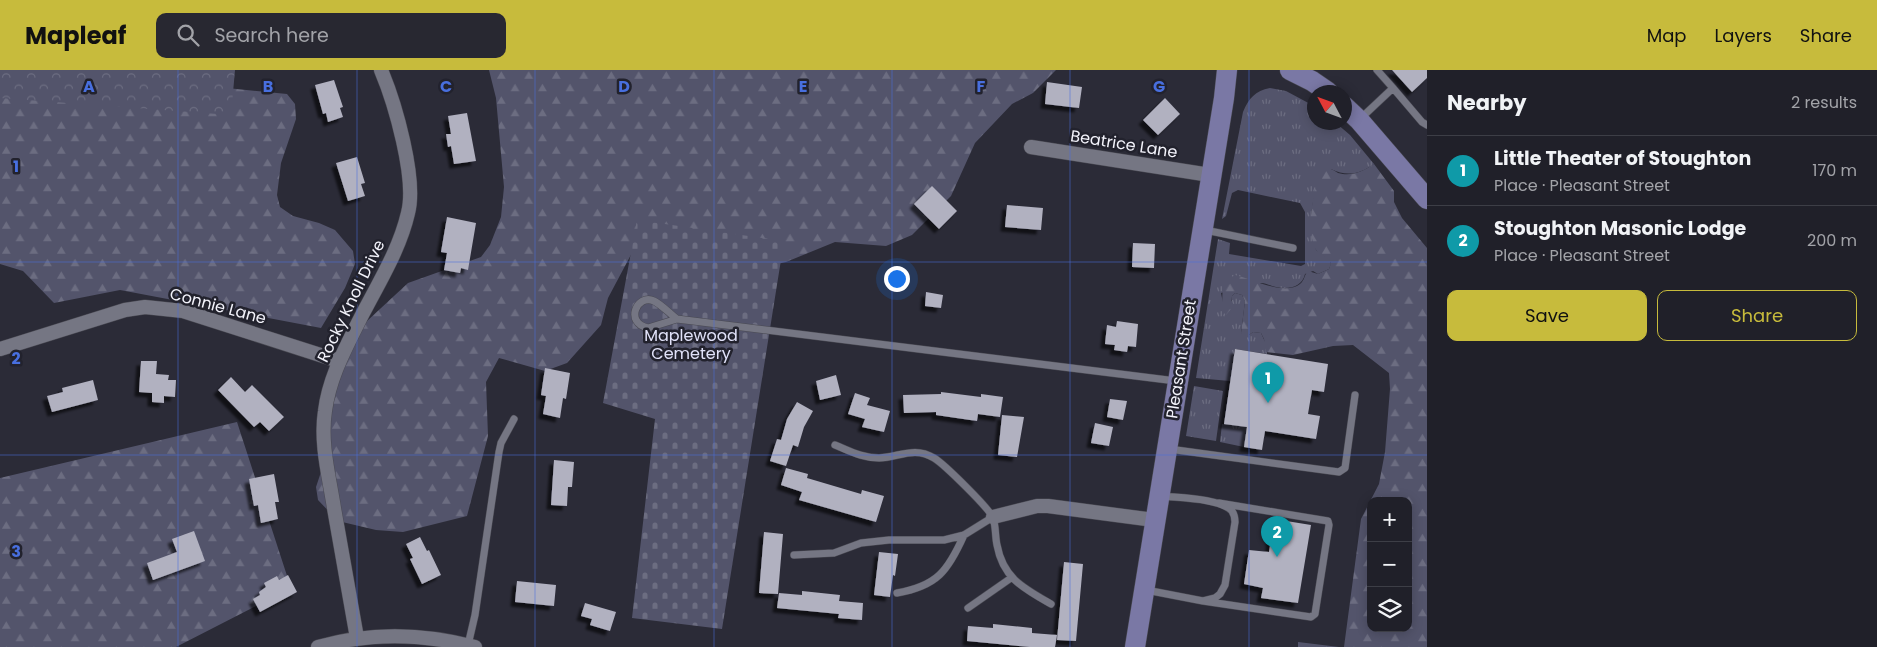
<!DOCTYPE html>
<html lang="en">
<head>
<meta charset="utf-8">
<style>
  :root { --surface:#202029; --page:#282831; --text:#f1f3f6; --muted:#a2a3a8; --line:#3d3e46; --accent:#c7bb3c }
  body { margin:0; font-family:Poppins,sans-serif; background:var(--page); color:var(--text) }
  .controls { position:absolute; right:15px; bottom:15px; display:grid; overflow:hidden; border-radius:10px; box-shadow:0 2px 12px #0003 }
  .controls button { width:45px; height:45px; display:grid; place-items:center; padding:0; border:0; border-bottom:1px solid var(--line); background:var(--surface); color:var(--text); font:25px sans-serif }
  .compass { position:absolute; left:1307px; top:15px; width:45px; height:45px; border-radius:50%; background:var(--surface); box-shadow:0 2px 12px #0003; rotate:311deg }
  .you { position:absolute; left:896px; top:208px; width:18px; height:18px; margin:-12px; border:4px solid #fff; border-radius:50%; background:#1a73e8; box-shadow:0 0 0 8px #1a73e833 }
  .badge { display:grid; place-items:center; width:32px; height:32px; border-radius:50%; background:var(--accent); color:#fff; font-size:16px; font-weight:700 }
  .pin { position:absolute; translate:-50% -41px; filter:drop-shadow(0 1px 2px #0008) }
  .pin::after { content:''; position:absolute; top:26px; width:18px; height:15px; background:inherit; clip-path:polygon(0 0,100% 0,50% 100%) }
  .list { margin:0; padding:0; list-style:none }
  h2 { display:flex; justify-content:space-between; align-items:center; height:65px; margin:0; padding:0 20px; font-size:21px }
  h2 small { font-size:16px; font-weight:400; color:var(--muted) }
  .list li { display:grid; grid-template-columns:32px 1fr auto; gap:15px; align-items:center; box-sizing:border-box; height:70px; padding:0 20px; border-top:1px solid var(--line) }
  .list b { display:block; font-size:19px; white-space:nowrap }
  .list p { margin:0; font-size:16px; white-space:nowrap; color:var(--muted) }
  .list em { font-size:16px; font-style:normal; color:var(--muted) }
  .actions { display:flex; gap:10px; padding:15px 20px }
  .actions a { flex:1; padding:11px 0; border:1px solid var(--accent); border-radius:10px; text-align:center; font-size:18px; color:var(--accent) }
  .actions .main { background:var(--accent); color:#111 }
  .icon { flex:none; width:28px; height:28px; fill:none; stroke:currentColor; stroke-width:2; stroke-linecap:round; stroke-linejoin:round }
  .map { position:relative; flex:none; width:1427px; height:577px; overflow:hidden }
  header { display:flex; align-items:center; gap:30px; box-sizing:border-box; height:70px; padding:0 25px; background:var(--accent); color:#111 }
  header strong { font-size:24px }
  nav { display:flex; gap:28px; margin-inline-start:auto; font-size:18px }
  .search { width:350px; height:45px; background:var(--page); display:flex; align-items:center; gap:12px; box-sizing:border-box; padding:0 18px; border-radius:10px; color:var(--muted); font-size:19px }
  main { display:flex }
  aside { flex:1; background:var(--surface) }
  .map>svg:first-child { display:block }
  .grass { fill:url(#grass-tufts) }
  .forest { fill:url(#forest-firs); fill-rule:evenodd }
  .cemetery { fill:url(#cemetery-stones) }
  .park { fill:url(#park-crowns) }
  .building { fill:#b1b1c0; filter:url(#shadow) }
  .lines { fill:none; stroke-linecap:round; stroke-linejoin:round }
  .lane-casing { stroke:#4a4a53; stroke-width:8 }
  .street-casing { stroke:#4a4a53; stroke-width:15 }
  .secondary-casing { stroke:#4a4a53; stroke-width:21 }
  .lane { stroke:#757683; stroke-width:7 }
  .street { stroke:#757683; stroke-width:14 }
  .secondary { stroke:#7a78a5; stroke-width:20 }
  .grid { fill:none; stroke:#486fdf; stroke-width:1; stroke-opacity:0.55 }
  .labels { text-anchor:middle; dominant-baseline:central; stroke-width:5; stroke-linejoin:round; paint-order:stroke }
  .street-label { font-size:16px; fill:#f3f3fb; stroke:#22222d }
  .park-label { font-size:16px; fill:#e1e2f9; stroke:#22222d }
  .grid-label { font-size:16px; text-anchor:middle; font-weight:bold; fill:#486fdf; stroke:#22222d; stroke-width:5; stroke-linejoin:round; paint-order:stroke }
</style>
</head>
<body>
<header>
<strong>Mapleaf</strong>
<div class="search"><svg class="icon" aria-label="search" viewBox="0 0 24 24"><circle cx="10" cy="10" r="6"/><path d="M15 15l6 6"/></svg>Search here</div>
<nav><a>Map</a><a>Layers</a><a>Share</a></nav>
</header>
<main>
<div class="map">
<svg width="1427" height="577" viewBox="0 0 1427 577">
  <defs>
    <pattern id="grass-tufts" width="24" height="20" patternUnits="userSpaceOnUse" patternTransform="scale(1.25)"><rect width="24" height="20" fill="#53546b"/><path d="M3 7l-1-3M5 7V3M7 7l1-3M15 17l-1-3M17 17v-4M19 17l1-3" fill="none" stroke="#6c6d81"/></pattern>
    <pattern id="forest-firs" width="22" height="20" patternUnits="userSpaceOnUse" patternTransform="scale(1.25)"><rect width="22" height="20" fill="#53546b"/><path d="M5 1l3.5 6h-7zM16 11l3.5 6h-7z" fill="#6c6d81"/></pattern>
    <pattern id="cemetery-stones" width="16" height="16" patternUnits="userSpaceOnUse" patternTransform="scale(1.25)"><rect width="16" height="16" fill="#53546b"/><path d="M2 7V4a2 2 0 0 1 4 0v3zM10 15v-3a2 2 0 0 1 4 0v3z" fill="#6c6d81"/></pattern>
    <pattern id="park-crowns" width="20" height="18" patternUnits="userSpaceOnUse" patternTransform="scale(1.25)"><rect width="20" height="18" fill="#53546b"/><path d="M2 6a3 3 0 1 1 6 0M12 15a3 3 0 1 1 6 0" fill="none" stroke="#6c6d81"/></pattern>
    <filter id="shadow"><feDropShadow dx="-4.5" dy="4.5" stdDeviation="1" flood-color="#0009"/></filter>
  </defs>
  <rect width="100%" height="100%" fill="#2b2b37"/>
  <path class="grass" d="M 1270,18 L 1286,21 L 1314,36 L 1314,52 L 1336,53 L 1350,65 L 1374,94 C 1360,104 1347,107 1331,99 L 1315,124 L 1313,132 L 1311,145 L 1316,180 L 1330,190 L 1331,194 L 1329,199 L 1318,204 L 1313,201 L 1305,204 C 1302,217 1289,220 1276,217 C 1271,216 1266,213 1261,213 C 1248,214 1233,220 1221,223 L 1223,233 L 1232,231 L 1232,226 L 1235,223 L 1242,225 L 1245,231 L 1241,263 L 1249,265 L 1253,262 L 1261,263 L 1266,274 L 1267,284 L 1235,279 L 1230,311 L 1196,308 L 1218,169 L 1230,173 L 1229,184 L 1301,196 L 1305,194 L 1305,142 L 1300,133 L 1238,120 L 1232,123 L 1226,146 L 1222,149 L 1243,42 C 1249,28 1255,21 1270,18 Z
    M 1194,316 L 1223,321 L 1216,371 L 1186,366 Z
    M 1222,354 L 1247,357 L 1244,377 L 1220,372 Z"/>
  <path class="forest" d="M 0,0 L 217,0 L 227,18 L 287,24 L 295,34 L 296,49 L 281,93 L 277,125 L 280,137 L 293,146 L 319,153 L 335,160 L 353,181 L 355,194 L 345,218 L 321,258 L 120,220 L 54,233 L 23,201 L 0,194 Z
    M 489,0 L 1056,0 L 1033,23 L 1012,34 L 975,73 L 951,126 L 912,165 L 886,176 L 835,172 L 786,192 L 758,198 L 634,179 L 608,228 L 601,255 L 567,293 L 545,301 L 499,288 L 486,312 L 488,366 L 467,446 L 403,462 L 376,460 L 338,451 L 318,430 L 316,417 L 321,402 L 337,308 L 353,264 L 408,213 L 481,187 L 490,175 L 501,147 L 504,117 L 496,28 Z
    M 1374,94 L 1394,121 L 1394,132 L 1402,148 L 1427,178 L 1427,577 L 1344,577 L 1361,449 L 1379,414 L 1385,382 L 1390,319 L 1389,303 L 1353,275 L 1333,276 L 1293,285 L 1266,282 L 1264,269 L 1261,263 L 1253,262 L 1249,265 L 1243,266 L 1241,263 L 1245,231 L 1242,225 L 1235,223 L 1232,226 L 1231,239 L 1226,245 L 1221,240 C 1225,224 1217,216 1235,205 C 1252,209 1285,226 1300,214 C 1305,210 1304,205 1308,201 L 1318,204 L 1329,199 L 1331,193 C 1328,187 1318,185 1315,178 C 1313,174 1312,168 1311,163 C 1309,152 1314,100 1328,99 C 1332,98 1334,101 1338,103 C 1352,107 1363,101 1374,94 ZM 1371,431 L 1408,431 L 1408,558 L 1371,558 Z
    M 237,352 L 291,518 L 176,577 L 0,577 L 0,408 Z
    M 1298,572 L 1339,577 L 1298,577 Z"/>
  <path class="cemetery" d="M 637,150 L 784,171 L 722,559 L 632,548 L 655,349 L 603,333 Z"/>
  <path class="park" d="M 0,0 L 235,0 L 231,45 L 0,28 Z"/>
  <path class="building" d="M 1392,0 L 1427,0 L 1427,8 L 1412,22 Z
    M 334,10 L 343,37 L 340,38 L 343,47 L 328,52 L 326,43 L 323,44 L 315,15 Z
    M 1047,12 L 1082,17 L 1079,38 L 1045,34 Z
    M 1165,28 L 1180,44 L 1158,65 L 1143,50 Z
    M 467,43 L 476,91 L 454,94 L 451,76 L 448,77 L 446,64 L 451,64 L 448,46 Z
    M 357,87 L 365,113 L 361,114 L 365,126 L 348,131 L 336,93 Z
    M 932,116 L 957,141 L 939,159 L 914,134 Z
    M 1007,135 L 1043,138 L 1041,160 L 1005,157 Z
    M 447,147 L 476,153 L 468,200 L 461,198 L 460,203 L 444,200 L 447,183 L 441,182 Z
    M 1133,173 L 1155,174 L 1154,198 L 1132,197 Z
    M 926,222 L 943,225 L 941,238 L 925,236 Z
    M 1117,251 L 1138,254 L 1136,277 L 1128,276 L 1127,282 L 1114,280 L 1115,275 L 1105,274 L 1107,255 L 1116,257 Z
    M 1235,279 L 1328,294 L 1324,322 L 1312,320 L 1308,344 L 1320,346 L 1316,369 L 1265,361 L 1262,380 L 1244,377 L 1247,357 L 1224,354 Z
    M 141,291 L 157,291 L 156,304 L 169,305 L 168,310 L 176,310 L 175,327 L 164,326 L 164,333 L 152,332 L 152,323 L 139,322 Z
    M 545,298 L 570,303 L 566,329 L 563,328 L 560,348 L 543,344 L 546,326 L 541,325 Z
    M 836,305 L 841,325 L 820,330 L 816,311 Z
    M 231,307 L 245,322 L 252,315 L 284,347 L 269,361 L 260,352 L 254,357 L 218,320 Z
    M 93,310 L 98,330 L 52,342 L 47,326 L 63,322 L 62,318 Z
    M 941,322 L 981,327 L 981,324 L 1003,327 L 1000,347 L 978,344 L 977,351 L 936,345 L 936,342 L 904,343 L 903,325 L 941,324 Z
    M 855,323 L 870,328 L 867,335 L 890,341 L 884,362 L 862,357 L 865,349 L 848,344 Z
    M 1110,329 L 1127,331 L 1123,350 L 1107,347 Z
    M 797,332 L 813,341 L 804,357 L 798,377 L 793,375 L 786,396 L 770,391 L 777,369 L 781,370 L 787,349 Z
    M 1002,345 L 1024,347 L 1017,387 L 998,385 Z
    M 1095,353 L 1113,357 L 1109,376 L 1091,373 Z
    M 554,390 L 574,392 L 572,417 L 568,417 L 567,436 L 551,435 Z
    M 786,398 L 808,404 L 807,408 L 861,424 L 862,420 L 884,426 L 876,452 L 799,430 L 802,422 L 781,415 Z
    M 274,404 L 279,432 L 275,432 L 278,449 L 261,453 L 258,435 L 254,436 L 249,409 Z
    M 1274,449 L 1311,455 L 1298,533 L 1261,528 L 1263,518 L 1244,514 L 1249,480 L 1269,482 Z
    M 194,461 L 205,491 L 153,510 L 147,493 L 177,482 L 172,469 Z
    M 764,462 L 783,464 L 778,524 L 759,523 Z
    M 420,467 L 427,481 L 429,480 L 441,505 L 422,514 L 410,489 L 413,488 L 406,474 Z
    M 879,482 L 898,484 L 895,506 L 893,505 L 890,527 L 874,525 Z
    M 1064,492 L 1083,494 L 1076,571 L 1057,570 Z
    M 288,505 L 297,522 L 260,542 L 253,529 L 260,525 L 259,522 L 266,517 L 264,513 L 277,506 L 279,510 Z
    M 517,511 L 556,515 L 554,536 L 515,532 Z
    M 802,521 L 840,525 L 839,531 L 863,533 L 862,550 L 838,548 L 839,544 L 777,538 L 779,523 L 802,525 Z
    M 585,533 L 616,542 L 610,561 L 590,555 L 592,549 L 581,546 Z
    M 993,554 L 1032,558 L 1032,563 L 1057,565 L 1055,577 L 1030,577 L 967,571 L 968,556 L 993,558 Z"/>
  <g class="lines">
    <defs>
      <path id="lane" d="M 1393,18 L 1422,52 L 1427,55
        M 1360,49 L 1393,18 L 1377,0
        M 1205,160 L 1293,178
        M 677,249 L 648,258 C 624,253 637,223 654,231 C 662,235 670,244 677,249 L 1176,311
        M 835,375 C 850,381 862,388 879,388 C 900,387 914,376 934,388 C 944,394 990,439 993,448 C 996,456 995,466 997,475 C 1003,508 1023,518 1051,534
        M 1169,379 L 1339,402 L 1345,398 L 1355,325
        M 794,485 L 834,483 L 861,473 L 889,470 L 944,470 L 964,465 L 993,447
        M 1146,520 L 1203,531 L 1215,528 L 1220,524 L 1225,515 L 1235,452 C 1235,448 1234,444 1232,441 C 1220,428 1178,428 1161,426
        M 897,523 C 937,516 948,501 964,465
        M 1203,531 L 1311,547 L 1315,544 L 1329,455 L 1328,451 L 1219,433
        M 968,538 L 1011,508
        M 468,575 L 475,545 L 499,382 L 501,373 L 514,349"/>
      <path id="street" d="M 1031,77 L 1210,105
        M 0,279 L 125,240 L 145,237 L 183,241 L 339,291
        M 993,447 L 1037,436 L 1048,436 L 1154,450
        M 357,568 C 349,525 342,481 334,438 C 329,406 320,373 325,341 C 329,309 344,281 358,253 C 376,217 399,182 408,143 C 417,109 395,33 381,0
        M 318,577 C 370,562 422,563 475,577"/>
      <path id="secondary" d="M 1290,0 L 1312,11 L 1328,22
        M 1344,36 L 1359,50 L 1427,129
        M 1135,577 L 1224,28 L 1227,0"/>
    </defs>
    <use href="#lane" class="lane-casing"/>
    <use href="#street" class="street-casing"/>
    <use href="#secondary" class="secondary-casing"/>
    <use href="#lane" class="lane"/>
    <use href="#street" class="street"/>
    <use href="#secondary" class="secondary"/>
  </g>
  <path class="grid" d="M 178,0 L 178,577M 357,0 L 357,577M 535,0 L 535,577M 714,0 L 714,577M 892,0 L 892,577M 1070,0 L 1070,577M 1249,0 L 1249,577M 0,192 L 1427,192M 0,385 L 1427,385"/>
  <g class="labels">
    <g class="street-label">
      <text transform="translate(1124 74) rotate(9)">Beatrice Lane</text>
      <text transform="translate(351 231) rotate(-64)">Rocky Knoll Drive</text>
      <text transform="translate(218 236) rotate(15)">Connie Lane</text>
      <text transform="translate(1181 289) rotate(-81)">Pleasant Street</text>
    </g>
    <g class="park-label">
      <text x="691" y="265">Maplewood<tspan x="691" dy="18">Cemetery</tspan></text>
    </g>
  </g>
  <g class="grid-label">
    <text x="89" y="22">A</text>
    <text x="268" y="22">B</text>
    <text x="446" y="22">C</text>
    <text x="624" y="22">D</text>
    <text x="803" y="22">E</text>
    <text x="981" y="22">F</text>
    <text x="1159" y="22">G</text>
    <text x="16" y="102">1</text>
    <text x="16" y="294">2</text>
    <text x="16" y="487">3</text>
  </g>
</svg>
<div class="controls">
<button>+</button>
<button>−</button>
<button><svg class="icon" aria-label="layers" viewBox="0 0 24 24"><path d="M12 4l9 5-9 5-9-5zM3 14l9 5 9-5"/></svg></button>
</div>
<svg class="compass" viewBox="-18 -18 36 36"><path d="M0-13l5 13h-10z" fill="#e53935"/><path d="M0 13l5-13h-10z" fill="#a2a3a8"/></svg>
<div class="you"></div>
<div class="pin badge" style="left:1268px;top:333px;background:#0f9aa8">1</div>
<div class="pin badge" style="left:1277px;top:487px;background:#0f9aa8">2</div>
</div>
<aside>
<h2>Nearby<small>2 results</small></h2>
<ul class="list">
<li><span class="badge" style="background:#0f9aa8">1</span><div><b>Little Theater of Stoughton</b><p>Place · Pleasant Street</p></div><em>170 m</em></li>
<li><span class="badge" style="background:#0f9aa8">2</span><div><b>Stoughton Masonic Lodge</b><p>Place · Pleasant Street</p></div><em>200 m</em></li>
</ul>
<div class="actions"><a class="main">Save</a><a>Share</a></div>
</aside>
</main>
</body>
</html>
